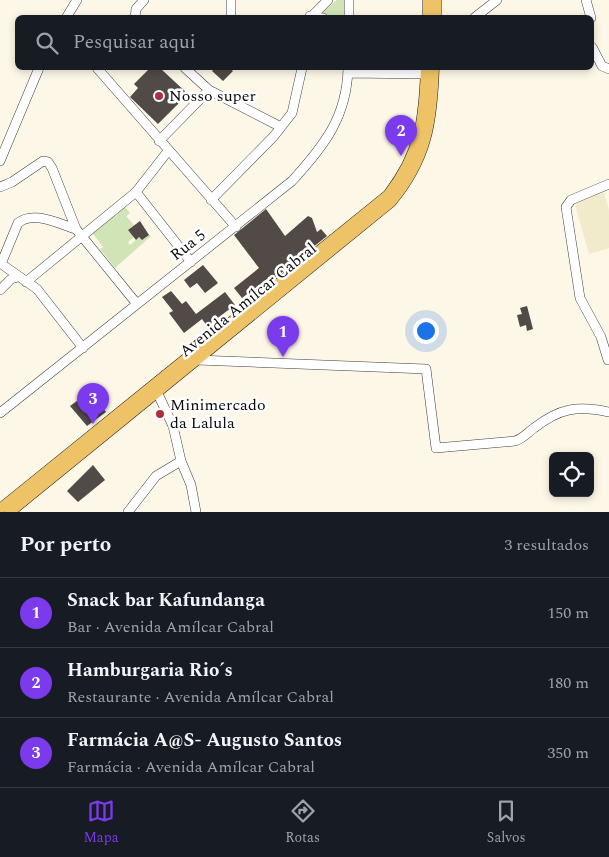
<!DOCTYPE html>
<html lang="pt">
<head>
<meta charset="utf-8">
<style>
  :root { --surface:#171b24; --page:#20242c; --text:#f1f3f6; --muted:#9ea1a6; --line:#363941; --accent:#7c3aed }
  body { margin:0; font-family:Spectral,serif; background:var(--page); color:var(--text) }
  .controls { position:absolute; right:15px; bottom:15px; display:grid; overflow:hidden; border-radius:8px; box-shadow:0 2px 8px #0003 }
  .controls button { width:45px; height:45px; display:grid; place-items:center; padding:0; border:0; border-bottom:1px solid var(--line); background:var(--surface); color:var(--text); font:25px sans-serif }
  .you { position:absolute; left:425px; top:330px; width:18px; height:18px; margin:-12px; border:4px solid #fff; border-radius:50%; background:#1a73e8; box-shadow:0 0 0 8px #1a73e833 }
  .badge { display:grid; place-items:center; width:32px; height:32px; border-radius:50%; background:var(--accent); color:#fff; font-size:16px; font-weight:700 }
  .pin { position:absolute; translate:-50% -41px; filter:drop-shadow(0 1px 2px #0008) }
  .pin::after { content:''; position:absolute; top:26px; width:18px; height:15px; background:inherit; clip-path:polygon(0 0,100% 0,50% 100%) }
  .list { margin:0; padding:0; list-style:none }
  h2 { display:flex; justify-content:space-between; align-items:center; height:65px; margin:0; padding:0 20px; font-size:21px }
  h2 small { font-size:16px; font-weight:400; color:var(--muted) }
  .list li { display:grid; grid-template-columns:32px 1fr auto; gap:15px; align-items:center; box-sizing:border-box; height:70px; padding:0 20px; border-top:1px solid var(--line) }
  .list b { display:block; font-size:19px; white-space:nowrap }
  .list p { margin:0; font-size:16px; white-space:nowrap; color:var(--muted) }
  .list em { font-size:16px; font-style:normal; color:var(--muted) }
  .icon { flex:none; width:28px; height:28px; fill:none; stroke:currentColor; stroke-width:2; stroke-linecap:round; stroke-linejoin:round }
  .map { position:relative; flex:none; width:609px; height:512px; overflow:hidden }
  .search { position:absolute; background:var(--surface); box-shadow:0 2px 8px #0003; left:15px; right:15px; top:15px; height:55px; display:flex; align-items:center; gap:12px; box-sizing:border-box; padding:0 18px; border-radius:8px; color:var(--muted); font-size:19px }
  .sheet { height:275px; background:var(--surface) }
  nav { display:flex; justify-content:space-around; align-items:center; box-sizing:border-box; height:70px; border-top:1px solid var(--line); background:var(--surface); font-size:14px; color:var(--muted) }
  nav a { display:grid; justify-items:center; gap:2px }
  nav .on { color:var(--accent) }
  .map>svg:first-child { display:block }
  .farmland { fill:#f1eacb }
  .green { fill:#d1e4b5 }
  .building { fill:#514a47 }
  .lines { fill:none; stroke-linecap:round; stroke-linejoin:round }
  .minor-casing { stroke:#3d3d3d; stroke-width:10 }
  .major-casing { stroke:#1b1b1b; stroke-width:11 }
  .minor { stroke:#fff; stroke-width:9 }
  .major { stroke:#eec367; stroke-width:10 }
  .poi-dot { fill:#ae2d3e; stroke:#fff; stroke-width:2 }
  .labels { text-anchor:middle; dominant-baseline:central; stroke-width:5; stroke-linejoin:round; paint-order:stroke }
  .poi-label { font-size:16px; fill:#0a0a0a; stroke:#fff; text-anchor:start }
  .street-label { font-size:16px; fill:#0a0a0a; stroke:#fff }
</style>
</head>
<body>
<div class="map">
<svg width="609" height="512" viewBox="0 0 609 512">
  <rect width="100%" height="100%" fill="#fdf7e8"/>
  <path class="farmland" d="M 604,193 L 609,210 L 609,248 L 589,254 L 574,201 Z"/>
  <path class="green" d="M 337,0 L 345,0 L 346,17 L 318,15 Z
    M 124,206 L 130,213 L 126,216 L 134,225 L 128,230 L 134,237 L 128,242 L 130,245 L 139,237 L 142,240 L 149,235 L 151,236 L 115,268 L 100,249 L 103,247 L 91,231 L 113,214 L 116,216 Z"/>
  <path class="building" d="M 150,68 L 160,68 L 188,94 L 158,124 L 130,97 L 138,88 L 134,84 Z
    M 215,68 L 230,68 L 233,71 L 223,81 L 212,71 Z
    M 266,209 L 285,236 L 308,216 L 312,218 L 317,232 L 321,229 L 327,236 L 270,282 L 267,279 L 242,298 L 234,288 L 259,268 L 234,235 Z
    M 140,221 L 149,235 L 142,240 L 139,237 L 136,240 L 128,230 Z
    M 203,265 L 218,283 L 205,293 L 197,283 L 190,288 L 184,280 Z
    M 171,291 L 182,304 L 186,301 L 196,314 L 225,292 L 235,305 L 207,326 L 202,319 L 184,333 L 169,313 L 173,311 L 162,297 Z
    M 527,306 L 533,329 L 527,331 L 526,325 L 520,327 L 517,315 L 522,314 L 520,308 Z
    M 89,392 L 106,412 L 87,426 L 70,406 Z
    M 93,465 L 105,480 L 78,502 L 67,491 Z"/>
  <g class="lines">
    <defs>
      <path id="minor" d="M 231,0 L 231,18
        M 586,0 L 591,18
        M 310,16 L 323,18
        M 66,18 L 77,0
        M 135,18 L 136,9 L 144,0
        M 310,18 L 328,0
        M 349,18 L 349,0
        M 474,18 L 497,0
        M 592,47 L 602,66 L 609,69
        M 97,68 L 236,227
        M 185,68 L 209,90 L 281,127
        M 348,73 L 426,74
        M 159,141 L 209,90
        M 0,161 L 39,68
        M 0,187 L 12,182 L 43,161 L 48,162 L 52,168 L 76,229 L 137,304
        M 136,192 L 191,262
        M 211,200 L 274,136 L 292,113 L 302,68
        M 0,263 L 37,289 L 83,348
        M 1,264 L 18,223 C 33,210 59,224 76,229
        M 26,282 L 136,192 L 168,151
        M 0,290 L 11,279 L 18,277
        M 197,360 L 426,369 L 436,448 L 515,441 C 524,438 527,433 534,428 C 560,408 578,405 609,412
        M 608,360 L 601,337 L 580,298 L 566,207 L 571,200 L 609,184
        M 157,392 L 173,426 L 181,461 L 191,485 L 196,512
        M 0,413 L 292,181 C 324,146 347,117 348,68
        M 128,512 L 156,476 L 181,461"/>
      <path id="major" d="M 428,18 L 428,0
        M 436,18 L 436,0
        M 0,509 L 388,195 C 421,152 424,120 426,68
        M 10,512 L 391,202 C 427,159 432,122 434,68"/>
    </defs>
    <use href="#minor" class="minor-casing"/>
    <use href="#major" class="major-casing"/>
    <use href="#minor" class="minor"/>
    <use href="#major" class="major"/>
  </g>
  <g class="poi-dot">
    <circle cx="159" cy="96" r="5"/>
    <circle cx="160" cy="414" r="5"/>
  </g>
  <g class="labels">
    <g class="poi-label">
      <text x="169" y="96">Nosso super</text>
      <text x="170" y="405">Minimercado<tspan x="170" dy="18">da Lalula</tspan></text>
    </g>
    <g class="street-label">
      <text transform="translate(188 245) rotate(-38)">Rua 5</text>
      <text transform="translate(248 300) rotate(-39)">Avenida Amílcar Cabral</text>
    </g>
  </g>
</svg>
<div class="controls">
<button><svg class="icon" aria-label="locate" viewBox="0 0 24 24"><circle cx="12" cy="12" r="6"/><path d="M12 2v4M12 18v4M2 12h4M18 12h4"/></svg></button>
</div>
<div class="you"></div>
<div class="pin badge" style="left:283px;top:357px">1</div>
<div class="pin badge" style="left:401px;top:156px">2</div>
<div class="pin badge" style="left:93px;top:424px">3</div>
<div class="search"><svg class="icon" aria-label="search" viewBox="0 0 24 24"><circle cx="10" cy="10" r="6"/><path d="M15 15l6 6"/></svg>Pesquisar aqui</div>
</div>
<section class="sheet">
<h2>Por perto<small>3 resultados</small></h2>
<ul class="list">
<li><span class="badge">1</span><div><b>Snack bar Kafundanga</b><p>Bar · Avenida Amílcar Cabral</p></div><em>150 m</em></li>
<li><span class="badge">2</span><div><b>Hamburgaria Rio´s</b><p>Restaurante · Avenida Amílcar Cabral</p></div><em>180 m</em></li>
<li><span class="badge">3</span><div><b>Farmácia A@S- Augusto Santos</b><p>Farmácia · Avenida Amílcar Cabral</p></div><em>350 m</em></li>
</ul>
</section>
<nav>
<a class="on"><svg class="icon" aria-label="map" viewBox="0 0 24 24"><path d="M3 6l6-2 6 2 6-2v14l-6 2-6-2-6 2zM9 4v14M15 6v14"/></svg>Mapa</a>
<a><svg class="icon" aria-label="directions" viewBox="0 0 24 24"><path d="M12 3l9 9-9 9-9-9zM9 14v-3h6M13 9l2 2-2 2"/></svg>Rotas</a>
<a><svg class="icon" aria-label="saved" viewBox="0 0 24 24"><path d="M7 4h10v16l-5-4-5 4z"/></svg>Salvos</a>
</nav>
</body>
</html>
